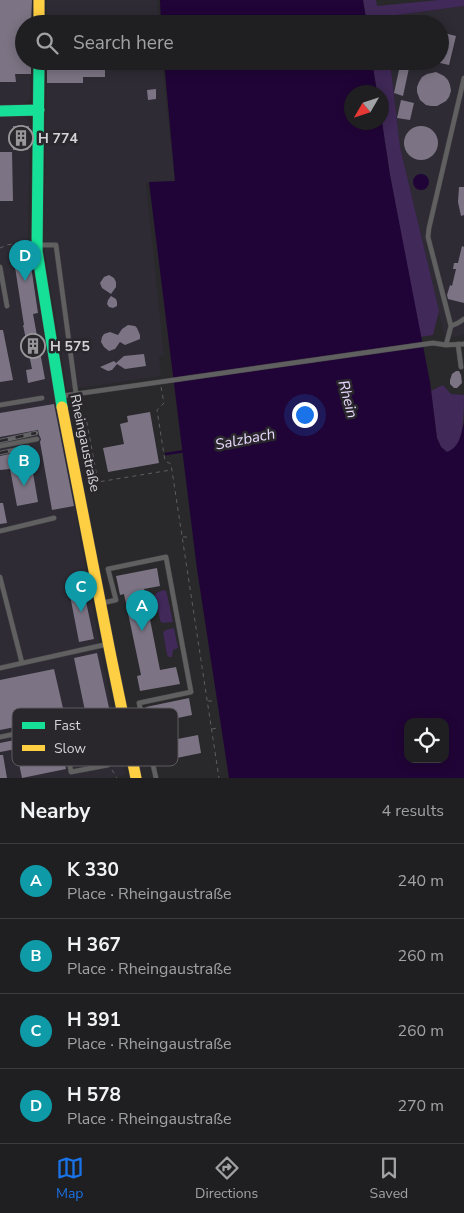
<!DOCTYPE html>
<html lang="en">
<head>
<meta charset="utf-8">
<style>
  :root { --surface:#1f1e20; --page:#2c2b2d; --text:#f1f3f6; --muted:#a1a2a5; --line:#3c3c3e; --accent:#1a73e8 }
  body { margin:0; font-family:"Nunito Sans",sans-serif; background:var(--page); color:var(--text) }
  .controls { position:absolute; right:15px; bottom:15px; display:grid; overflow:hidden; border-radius:10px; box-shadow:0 2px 12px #0003 }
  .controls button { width:45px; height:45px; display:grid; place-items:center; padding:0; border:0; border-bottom:1px solid var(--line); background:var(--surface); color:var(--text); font:25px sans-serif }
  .compass { position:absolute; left:344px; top:85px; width:45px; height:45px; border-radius:50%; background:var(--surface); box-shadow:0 2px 12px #0003; rotate:231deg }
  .you { position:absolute; left:304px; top:414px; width:18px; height:18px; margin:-12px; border:4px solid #fff; border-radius:50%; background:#1a73e8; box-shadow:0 0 0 8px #1a73e833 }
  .badge { display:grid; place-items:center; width:32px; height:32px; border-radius:50%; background:var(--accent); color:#fff; font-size:16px; font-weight:700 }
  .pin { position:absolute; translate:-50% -41px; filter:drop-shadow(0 1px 2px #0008) }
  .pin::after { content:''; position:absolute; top:26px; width:18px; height:15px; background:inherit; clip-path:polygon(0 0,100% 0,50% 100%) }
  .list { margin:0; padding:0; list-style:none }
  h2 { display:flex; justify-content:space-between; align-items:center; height:65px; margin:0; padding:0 20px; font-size:21px }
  h2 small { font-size:16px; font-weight:400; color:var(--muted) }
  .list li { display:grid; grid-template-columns:32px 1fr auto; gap:15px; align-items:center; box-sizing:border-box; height:75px; padding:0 20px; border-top:1px solid var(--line) }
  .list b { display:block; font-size:19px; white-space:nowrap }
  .list p { margin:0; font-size:16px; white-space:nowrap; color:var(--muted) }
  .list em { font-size:16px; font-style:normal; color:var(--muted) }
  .icon { flex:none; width:28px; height:28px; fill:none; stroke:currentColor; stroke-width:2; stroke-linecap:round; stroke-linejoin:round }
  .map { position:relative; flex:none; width:464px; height:778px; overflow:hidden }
  .search { position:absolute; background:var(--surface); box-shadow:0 2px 12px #0003; left:15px; right:15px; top:15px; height:55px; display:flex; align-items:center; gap:12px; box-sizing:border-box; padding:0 18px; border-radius:28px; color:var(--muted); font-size:19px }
  .sheet { height:365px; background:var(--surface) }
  nav { display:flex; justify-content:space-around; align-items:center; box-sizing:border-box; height:70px; border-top:1px solid var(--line); background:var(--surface); font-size:14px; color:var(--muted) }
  nav a { display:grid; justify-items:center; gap:2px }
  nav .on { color:var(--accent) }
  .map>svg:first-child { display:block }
  .built { fill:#2e2b34 }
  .green { fill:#412959 }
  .water { fill:#200437; fill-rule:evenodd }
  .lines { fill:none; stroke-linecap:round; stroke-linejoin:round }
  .stream { stroke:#200437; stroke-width:2.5 }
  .building { fill:#7c7484 }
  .lane-casing { stroke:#444346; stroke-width:5.5 }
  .fast-casing { stroke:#444346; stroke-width:12 }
  .slow-casing { stroke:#444346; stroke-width:12 }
  .path { stroke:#5f5e5f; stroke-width:1; stroke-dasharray:4 4; stroke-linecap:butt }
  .lane { stroke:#606060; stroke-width:4.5 }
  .fast { stroke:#16e098; stroke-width:11 }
  .slow { stroke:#ffcf43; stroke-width:11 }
  .rail-casing { stroke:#646466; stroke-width:4.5 }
  .rail { stroke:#29272b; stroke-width:2.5; stroke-dasharray:8; stroke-linecap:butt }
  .labels { text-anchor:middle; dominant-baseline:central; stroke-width:5; stroke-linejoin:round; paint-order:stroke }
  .poi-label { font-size:14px; font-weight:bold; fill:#d4d3d6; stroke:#29272b; text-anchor:start }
  .street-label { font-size:14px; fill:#d4d3d6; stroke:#29272b }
  .water-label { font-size:15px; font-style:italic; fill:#e8d8fe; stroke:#29272b }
  .key { fill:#29272b; stroke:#5c5b5e; stroke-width:1 }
  .key-label { font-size:14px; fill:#d4d3d6 }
</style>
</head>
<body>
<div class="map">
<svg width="464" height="778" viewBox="0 0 464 778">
  <rect width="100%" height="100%" fill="#29282a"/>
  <path class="built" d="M 0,0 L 32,0 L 31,24 L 24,24 L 24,61 L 31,61 L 30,99 L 26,103 L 18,105 L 0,105 Z
    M 47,0 L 157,0 L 159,24 L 47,24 Z
    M 464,6 L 464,335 L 455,337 L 444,335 L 400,147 L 390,61 L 440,61 L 440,24 L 385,24 L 385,21 L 389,16 Z
    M 47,61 L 162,61 L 175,182 L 146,183 L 164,355 L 159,356 L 161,376 L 67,390 L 44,246 Z
    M 0,117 L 24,117 L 28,119 L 30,125 L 28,241 L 55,400 L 100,647 L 126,775 L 109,778 L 0,778 Z"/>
  <path class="green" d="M 363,0 L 376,0 L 377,6 L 439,0 L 464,0 L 464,6 L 389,16 L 385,20 L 385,24 L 367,24 Z
    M 372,61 L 390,61 L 400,147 L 439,311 L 433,335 L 420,337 L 390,175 L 382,122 L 382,92 L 377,92 Z
    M 443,385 L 451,394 L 464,395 C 464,408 464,439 455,448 C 453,450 450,451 447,452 L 441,447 L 437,438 L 431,391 Z
    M 164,590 L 166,591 L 167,594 L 173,622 L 162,623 L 160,620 L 155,595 L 158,592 Z
    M 174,628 L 178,648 L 173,650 L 172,657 L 169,657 L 167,655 L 163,632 L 166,630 Z"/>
  <path class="water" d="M 160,0 L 363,0 L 367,24 L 161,24 Z
    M 164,61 L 372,61 L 377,92 L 352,92 L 352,122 L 382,122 L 390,175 L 430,382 L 437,438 L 441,447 L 447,452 C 460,447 461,434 464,422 L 464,778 L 229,778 L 197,569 L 149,182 L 175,181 ZM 408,722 L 445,722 L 445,759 L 408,759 Z
    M413 182a8 8 0 1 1 16 0a8 8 0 1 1-16 0Z"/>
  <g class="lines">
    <path class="stream" d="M 166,454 L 185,451"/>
  </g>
  <path class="building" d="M 0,0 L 32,0 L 31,24 L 24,24 L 24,61 L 31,61 L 31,74 L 15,74 L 16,82 L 0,82 Z
    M 137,15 L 137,24 L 47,24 L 46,16 Z
    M 440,32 L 456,36 L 449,65 L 440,63 Z
    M 47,61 L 105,61 L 105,77 L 83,77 L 83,83 L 47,83 Z
    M 400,65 L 409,68 L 403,96 L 394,93 Z
    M 436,72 L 444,76 L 448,80 L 450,85 L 451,91 L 449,97 L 446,101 L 437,106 L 431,106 L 426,105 L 420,100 L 417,92 L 417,87 L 419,82 L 422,77 L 427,74 Z
    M 156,89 L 156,99 L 148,100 L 147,90 Z
    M 401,100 L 414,103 L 410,120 L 397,118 Z
    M404 143a17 17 0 1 1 34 0a17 17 0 1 1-34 0Z
    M 13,126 L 29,126 L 28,150 L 13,150 Z
    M 0,152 L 12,152 L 13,201 L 0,201 Z
    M 459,187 L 464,187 L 464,215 L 461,216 L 458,202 Z
    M 28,246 L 38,313 L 33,314 L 45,379 L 28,383 L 26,370 L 32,369 L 23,325 L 24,325 L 12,248 Z
    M 462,246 L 464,247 L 464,303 L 448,299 L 447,295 L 450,285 L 452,286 L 456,269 L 453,269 L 454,263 L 458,263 Z
    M 109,275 L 114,278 L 116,282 L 116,287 L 111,294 L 102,288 L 100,283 L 104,277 Z
    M 111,296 L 116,299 L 117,302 L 117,306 L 113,308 L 109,307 L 107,304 L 108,300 Z
    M 128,325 L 135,326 L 137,328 L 140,335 L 140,339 L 125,345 L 120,342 L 115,349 L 109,351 L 104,347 L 101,342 L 102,337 L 104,334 L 110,332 L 118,335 L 122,329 Z
    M 0,330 L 3,330 L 13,380 L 0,382 Z
    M 144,354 L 146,366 L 125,369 L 117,364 L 112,370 L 108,371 L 100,367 L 114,361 L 116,363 L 124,356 Z
    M 456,371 L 459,371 L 461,375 L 462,383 L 457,388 L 454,388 L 450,384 L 450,380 L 452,374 Z
    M 54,404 L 74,506 L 52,510 L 40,442 L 41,439 L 39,435 L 38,430 L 0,437 L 0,413 Z
    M 150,412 L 159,463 L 108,472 L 103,448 L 124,444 L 120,424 L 128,422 L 127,416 Z
    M 29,450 L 38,502 L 17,506 L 10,469 L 0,470 L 0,456 Z
    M 0,503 L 3,503 L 7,523 L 0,524 Z
    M 157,568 L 160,586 L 144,589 L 160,670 L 176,667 L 180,684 L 140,691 L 137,676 L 141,675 L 124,594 L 120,595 L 116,576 Z
    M 82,583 L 94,639 L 79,642 L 68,585 Z
    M 97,653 L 118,749 L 94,754 L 74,658 Z
    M 54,669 L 65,717 L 0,730 L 0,680 Z
    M 189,698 L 192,715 L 149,724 L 146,707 Z
    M 198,735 L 201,753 L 157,762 L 152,744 Z
    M 20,739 L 24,754 L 61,746 L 66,769 L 22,778 L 16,749 L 0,752 L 0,743 Z
    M 0,755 L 3,755 L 7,778 L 0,778 Z"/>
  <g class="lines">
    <defs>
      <path id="lane" d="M 37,245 L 56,245 L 76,394
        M 0,267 L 7,306
        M 451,326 L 428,237 L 429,228 L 464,78
        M 458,344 L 461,367
        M 446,345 L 451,326 L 458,323 L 464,319
        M 62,396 L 433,343 L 446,345 L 464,344
        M 0,405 L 42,398
        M 0,446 L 37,439
        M 0,531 L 54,518
        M 0,577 L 22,663
        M 102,603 L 116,600 L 108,569 L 166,557 L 191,692 L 139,703 L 156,778
        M 0,668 L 108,644
        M 0,737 L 63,724 L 71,772 L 108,765"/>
      <path id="fast" d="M 39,61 L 37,251 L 62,407
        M 0,111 L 39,110"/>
      <path id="slow" d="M 39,0 L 39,24
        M 62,407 L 111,657 L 136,778"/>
    </defs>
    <use href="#lane" class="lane-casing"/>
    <use href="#fast" class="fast-casing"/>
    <use href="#slow" class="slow-casing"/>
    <path class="path" d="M 0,248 L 7,245 L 28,241
      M 161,387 L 164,403 L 157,410 L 165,461 L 171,464 L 219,778
      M 74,420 L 86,418 L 98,482 L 171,470
      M 183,537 L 188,537
      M 208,701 L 213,701
      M 212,729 L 217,728
      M 112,770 L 117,778"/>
    <use href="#lane" class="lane"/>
    <use href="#fast" class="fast"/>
    <use href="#slow" class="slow"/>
    <defs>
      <path id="rail" d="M 0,441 L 36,433
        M 0,453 L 28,447"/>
    </defs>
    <use href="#rail" class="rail-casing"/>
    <use href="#rail" class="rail"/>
  </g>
  <defs>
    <symbol id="building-ring" viewBox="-11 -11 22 22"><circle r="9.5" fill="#29272b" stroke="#98979a" stroke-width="1.5"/><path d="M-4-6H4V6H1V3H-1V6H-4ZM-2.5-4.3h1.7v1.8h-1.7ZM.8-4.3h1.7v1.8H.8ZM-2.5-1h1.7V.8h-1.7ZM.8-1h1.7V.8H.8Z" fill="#98979a"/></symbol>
  </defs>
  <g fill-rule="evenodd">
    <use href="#building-ring" x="7" y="124" width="28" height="28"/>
    <use href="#building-ring" x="19" y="332" width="28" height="28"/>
  </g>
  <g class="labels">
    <g class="poi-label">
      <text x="38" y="138">H 774</text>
      <text x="50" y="346">H 575</text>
    </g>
    <g class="street-label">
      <text transform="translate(85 443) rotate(78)">Rheingaustraße</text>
    </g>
    <g class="water-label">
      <text transform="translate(348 399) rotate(75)">Rhein</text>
      <text transform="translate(245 439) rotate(-11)">Salzbach</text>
    </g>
  </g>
  <rect x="12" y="708" width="166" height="58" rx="8" class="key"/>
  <rect x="22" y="722" width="23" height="7" fill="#16e098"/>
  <rect x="22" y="745" width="23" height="6" fill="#ffcf43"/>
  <g class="key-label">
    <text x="54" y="730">Fast</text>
    <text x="54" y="753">Slow</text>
  </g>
</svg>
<div class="controls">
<button><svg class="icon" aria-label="locate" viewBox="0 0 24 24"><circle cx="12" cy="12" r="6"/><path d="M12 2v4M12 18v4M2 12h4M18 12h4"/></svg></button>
</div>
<svg class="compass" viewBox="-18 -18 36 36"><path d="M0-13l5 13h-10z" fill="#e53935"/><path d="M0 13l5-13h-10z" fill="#a1a2a5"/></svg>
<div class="you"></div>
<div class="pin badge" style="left:142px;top:631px;background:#0f9aa8">A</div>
<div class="pin badge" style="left:24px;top:486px;background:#0f9aa8">B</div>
<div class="pin badge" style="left:81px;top:612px;background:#0f9aa8">C</div>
<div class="pin badge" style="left:25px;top:281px;background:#0f9aa8">D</div>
<div class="search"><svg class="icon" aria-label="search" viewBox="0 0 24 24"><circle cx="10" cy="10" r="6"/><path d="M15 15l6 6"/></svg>Search here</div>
</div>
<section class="sheet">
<h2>Nearby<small>4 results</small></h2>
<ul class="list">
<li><span class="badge" style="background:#0f9aa8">A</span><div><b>K 330</b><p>Place · Rheingaustraße</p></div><em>240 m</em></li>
<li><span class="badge" style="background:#0f9aa8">B</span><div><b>H 367</b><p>Place · Rheingaustraße</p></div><em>260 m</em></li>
<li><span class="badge" style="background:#0f9aa8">C</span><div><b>H 391</b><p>Place · Rheingaustraße</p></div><em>260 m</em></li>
<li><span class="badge" style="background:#0f9aa8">D</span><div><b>H 578</b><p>Place · Rheingaustraße</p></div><em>270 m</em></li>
</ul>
</section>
<nav>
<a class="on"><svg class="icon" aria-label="map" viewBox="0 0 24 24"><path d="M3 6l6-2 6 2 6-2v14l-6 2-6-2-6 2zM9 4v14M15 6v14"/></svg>Map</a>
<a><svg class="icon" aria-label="directions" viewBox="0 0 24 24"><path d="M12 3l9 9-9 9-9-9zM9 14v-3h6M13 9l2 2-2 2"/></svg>Directions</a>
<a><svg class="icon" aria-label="saved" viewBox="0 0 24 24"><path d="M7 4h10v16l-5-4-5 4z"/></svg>Saved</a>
</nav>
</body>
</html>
